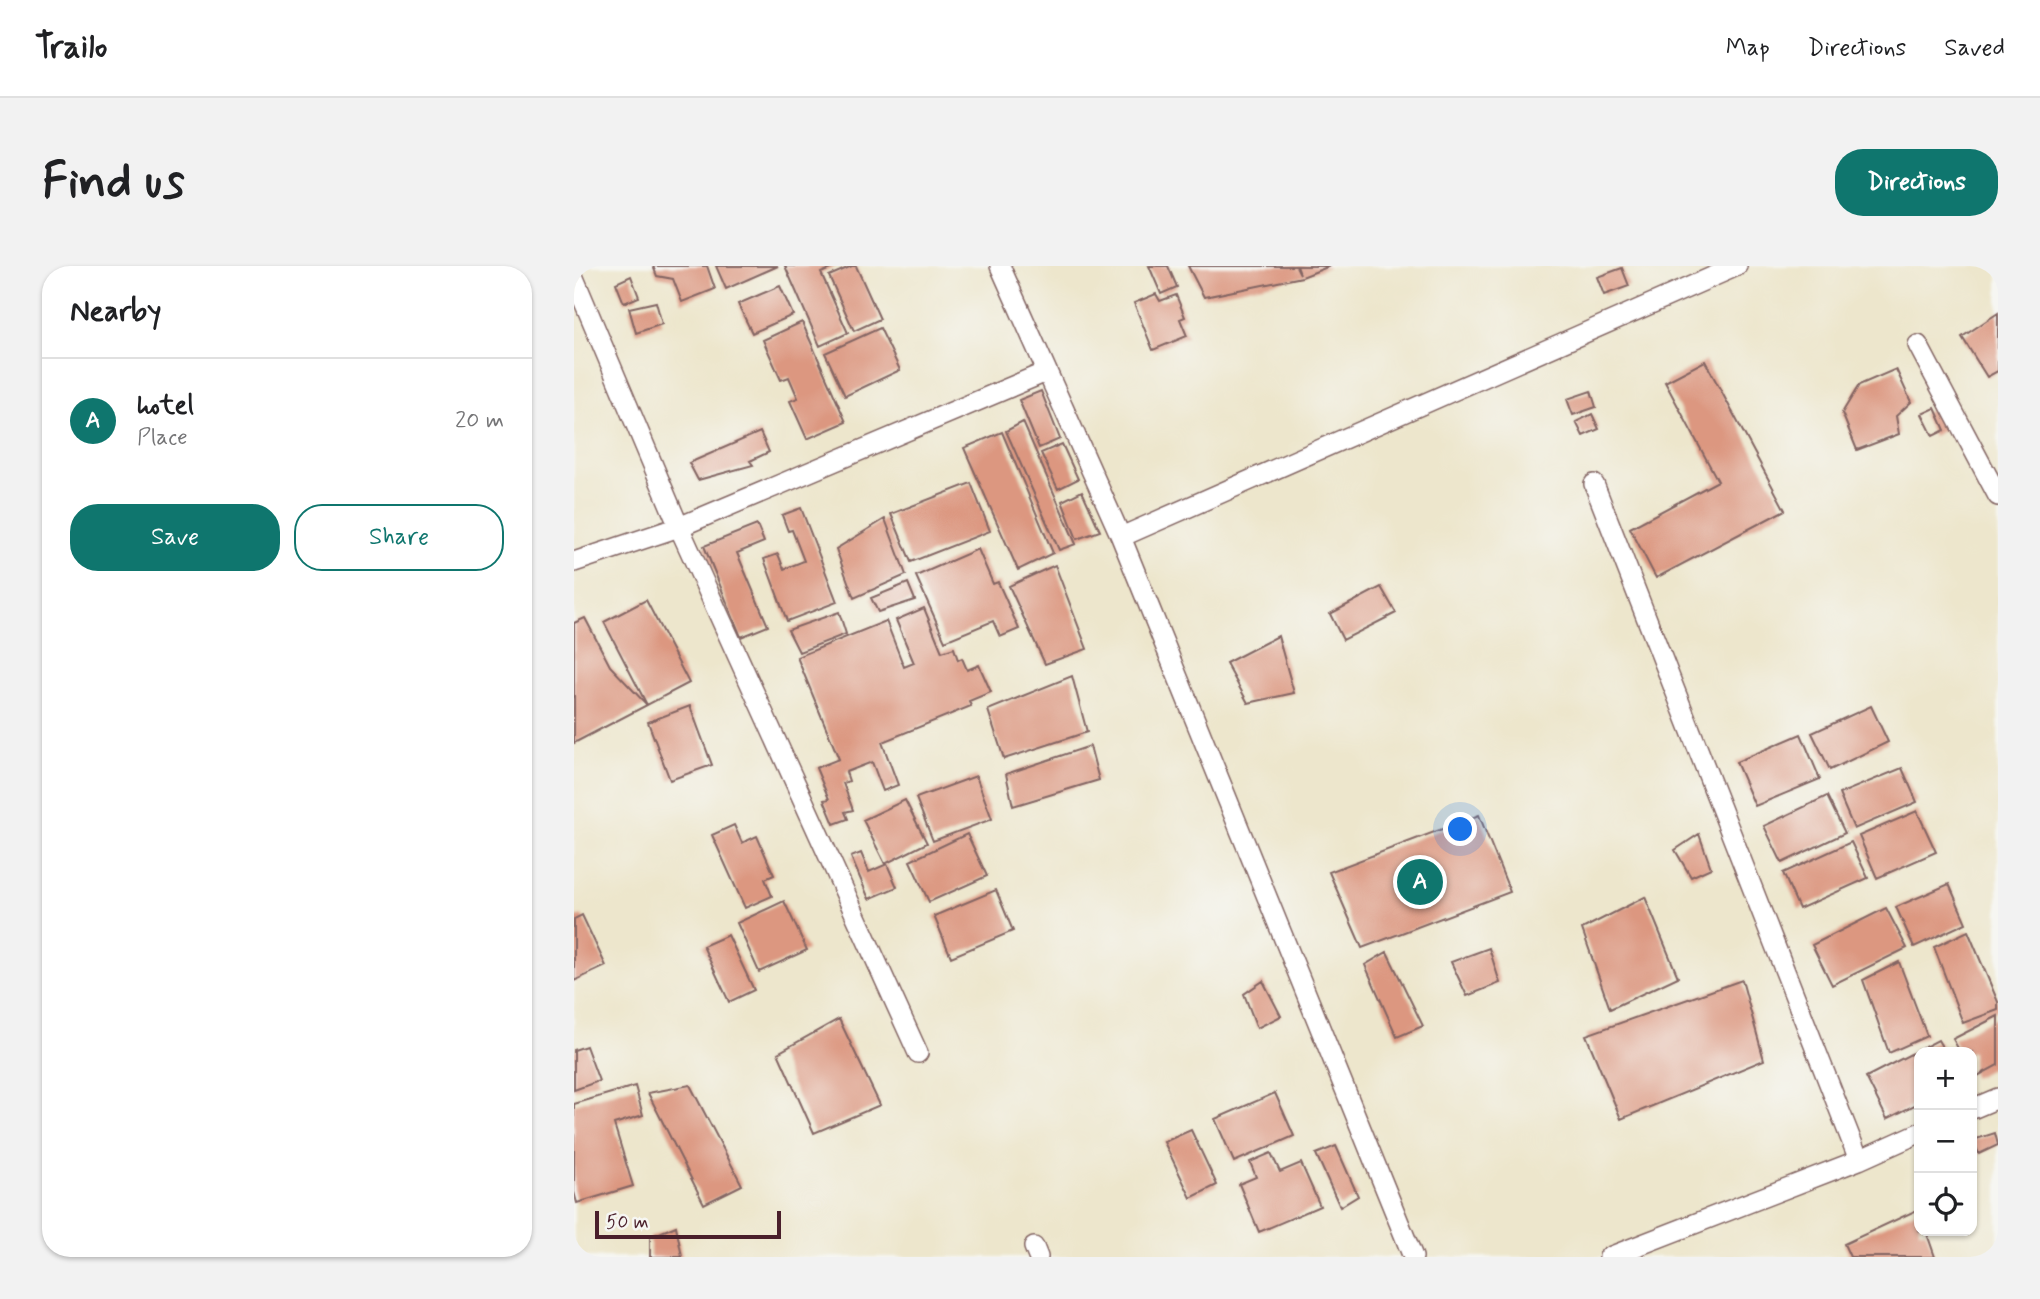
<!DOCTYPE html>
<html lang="en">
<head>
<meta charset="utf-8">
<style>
  :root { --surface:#fff; --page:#f2f2f2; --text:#202124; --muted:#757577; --line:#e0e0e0; --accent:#0f766e }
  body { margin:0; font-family:Mynerve,sans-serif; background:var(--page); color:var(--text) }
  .controls { position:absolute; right:21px; bottom:21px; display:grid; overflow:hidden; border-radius:14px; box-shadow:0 2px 5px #0004 }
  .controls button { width:63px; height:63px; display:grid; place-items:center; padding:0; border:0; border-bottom:2px solid var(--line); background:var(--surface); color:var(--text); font:35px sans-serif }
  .scale { position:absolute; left:21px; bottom:18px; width:186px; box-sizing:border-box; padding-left:7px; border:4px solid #4a1f2b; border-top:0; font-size:19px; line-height:24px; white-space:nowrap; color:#4a1f2b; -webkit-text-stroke:5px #f6f6f2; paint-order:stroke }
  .you { position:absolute; left:887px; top:564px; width:24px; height:24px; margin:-18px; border:5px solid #fff; border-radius:50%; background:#1a73e8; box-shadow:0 0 0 10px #1a73e833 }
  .badge { display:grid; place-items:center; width:46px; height:46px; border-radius:50%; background:var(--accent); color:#fff; font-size:23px; font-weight:700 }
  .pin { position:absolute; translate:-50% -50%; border:4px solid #fff; box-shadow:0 2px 7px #0006 }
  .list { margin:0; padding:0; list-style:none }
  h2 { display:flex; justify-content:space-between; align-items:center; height:91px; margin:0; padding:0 28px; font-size:30px }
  h2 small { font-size:23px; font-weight:400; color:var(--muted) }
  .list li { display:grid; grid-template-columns:46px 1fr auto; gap:21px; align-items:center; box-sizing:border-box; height:126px; padding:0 28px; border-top:2px solid var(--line) }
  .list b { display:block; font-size:26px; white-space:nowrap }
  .list p { margin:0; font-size:23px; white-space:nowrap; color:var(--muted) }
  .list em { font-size:23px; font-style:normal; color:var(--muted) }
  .actions { display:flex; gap:14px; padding:21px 28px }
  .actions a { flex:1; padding:16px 0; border:2px solid var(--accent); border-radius:28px; text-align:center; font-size:24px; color:var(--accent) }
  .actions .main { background:var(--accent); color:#fff }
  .icon { flex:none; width:38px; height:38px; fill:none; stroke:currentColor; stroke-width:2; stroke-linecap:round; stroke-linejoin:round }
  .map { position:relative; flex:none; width:1424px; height:991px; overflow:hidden; border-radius:28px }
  header { display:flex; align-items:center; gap:42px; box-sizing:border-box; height:98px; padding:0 35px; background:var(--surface); border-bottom:2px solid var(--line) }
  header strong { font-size:33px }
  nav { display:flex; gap:38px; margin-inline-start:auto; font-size:24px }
  .intro { display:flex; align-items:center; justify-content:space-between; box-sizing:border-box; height:168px; padding:0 42px }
  h1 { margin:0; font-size:49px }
  .button { padding:18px 32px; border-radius:28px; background:var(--accent); color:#fff; font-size:24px; font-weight:700 }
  main { display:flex; gap:42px; padding:0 42px }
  aside { flex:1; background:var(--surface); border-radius:28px; box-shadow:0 2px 5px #0004 }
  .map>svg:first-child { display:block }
  .building { fill:#dc9780 }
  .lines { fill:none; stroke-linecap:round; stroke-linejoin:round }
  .street-casing { stroke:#836563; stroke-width:22 }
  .street { stroke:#fff; stroke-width:19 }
</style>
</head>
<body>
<header>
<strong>Trailo</strong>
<nav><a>Map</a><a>Directions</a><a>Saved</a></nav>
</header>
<div class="intro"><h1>Find us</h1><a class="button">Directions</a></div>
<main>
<aside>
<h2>Nearby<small></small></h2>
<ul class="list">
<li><span class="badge">A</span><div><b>hotel</b><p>Place</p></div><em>20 m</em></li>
</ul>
<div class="actions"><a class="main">Save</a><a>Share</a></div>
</aside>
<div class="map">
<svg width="1424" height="991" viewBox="0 0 1424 991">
  <rect width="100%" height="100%" fill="#f6f6f2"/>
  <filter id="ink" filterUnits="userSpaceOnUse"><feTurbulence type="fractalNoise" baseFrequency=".0143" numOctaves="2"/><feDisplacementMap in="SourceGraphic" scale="14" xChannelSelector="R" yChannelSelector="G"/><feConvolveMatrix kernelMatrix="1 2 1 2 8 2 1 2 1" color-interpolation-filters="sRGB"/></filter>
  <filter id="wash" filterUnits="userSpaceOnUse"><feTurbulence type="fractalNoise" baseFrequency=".00686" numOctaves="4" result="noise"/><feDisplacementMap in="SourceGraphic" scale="28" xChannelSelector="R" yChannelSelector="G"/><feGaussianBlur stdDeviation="1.57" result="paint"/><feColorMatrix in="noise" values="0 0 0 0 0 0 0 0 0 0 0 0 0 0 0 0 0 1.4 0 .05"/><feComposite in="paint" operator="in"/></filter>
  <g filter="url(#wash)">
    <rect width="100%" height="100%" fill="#ede6cc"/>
    <g id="blocks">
      <path class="building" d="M 79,0 L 133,0 L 141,23 L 108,36 L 99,13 L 83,10 Z
        M 142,0 L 204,0 L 152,23 Z
        M 211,0 L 263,0 L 247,7 L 274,67 L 246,80 Z
        M 278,0 L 282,0 L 306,53 L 280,65 L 255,10 Z
        M 575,0 L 594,0 L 603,21 L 587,28 Z
        M 614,0 L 722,0 L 726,8 L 723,0 L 756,0 L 728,11 L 630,31 Z
        M 1048,2 L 1055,20 L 1030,29 L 1023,11 Z
        M 57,10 L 65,31 L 50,37 L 42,17 Z
        M 206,20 L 219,49 L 178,67 L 164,38 Z
        M 582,28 L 586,35 L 602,29 L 611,51 L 606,53 L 613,70 L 579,84 L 560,37 Z
        M 82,36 L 88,58 L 62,67 L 55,42 Z
        M 1424,47 L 1424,105 L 1413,111 L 1388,71 Z
        M 228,56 L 272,156 L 233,173 L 216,135 L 224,132 L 215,111 L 207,114 L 189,74 Z
        M 306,62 L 326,104 L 271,130 L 251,87 Z
        M 1131,95 L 1211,244 L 1082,312 L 1056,262 L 1144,215 L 1091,116 Z
        M 1322,103 L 1337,136 L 1322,150 L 1325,168 L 1283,184 L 1268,147 L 1285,119 Z
        M 467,125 L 486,173 L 465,182 L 445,134 Z
        M 1017,125 L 1022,141 L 999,149 L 993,133 Z
        M 1361,142 L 1371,164 L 1359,170 L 1348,148 Z
        M 1018,148 L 1025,163 L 1009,170 L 1002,156 Z
        M 449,156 L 502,278 L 485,284 L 432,165 Z
        M 186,166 L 195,186 L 176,195 L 179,199 L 124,214 L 115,197 Z
        M 428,166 L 479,287 L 444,304 L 390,182 Z
        M 488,178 L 504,213 L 484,223 L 467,187 Z
        M 397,217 L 416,265 L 337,296 L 317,248 Z
        M 508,225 L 526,265 L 503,273 L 488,235 Z
        M 227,242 L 263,336 L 213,355 L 190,293 L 204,288 L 210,303 L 230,295 L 218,264 L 214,265 L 208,249 Z
        M 311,253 L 332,309 L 280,332 L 262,283 Z
        M 183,259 L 190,276 L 163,287 L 194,360 L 167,371 L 130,280 Z
        M 404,283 L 419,318 L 424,316 L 445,363 L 426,371 L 419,355 L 371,375 L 342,310 Z
        M 481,299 L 513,383 L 471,398 L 435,320 Z
        M 334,317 L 341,334 L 304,346 L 297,332 Z
        M 807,321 L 822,347 L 769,374 L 756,348 Z
        M 72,334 L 115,417 L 73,439 L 30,356 Z
        M 350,342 L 368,386 L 380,382 L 384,394 L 388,392 L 393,404 L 405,399 L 417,426 L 395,435 L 397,440 L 308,476 L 324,519 L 309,525 L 298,496 L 272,506 L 275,515 L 269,517 L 279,544 L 271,546 L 274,553 L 260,558 L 250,534 L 255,533 L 242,502 L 265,493 L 223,391 L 312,355 L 330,401 L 340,397 L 322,354 Z
        M 265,346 L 272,368 L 225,386 L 214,364 Z
        M 11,352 L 36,400 L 73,439 L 0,477 L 0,357 Z
        M 704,370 L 720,427 L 674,437 L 652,397 Z
        M 498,410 L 513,466 L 430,493 L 414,444 Z
        M 116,440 L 138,499 L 96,514 L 74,456 Z
        M 1297,440 L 1314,476 L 1256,504 L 1238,467 Z
        M 1227,468 L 1246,513 L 1181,540 L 1162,496 Z
        M 516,480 L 525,514 L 439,540 L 432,508 Z
        M 1328,502 L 1343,536 L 1280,563 L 1265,528 Z
        M 402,510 L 418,553 L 359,575 L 342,532 Z
        M 1253,530 L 1271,567 L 1208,597 L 1190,560 Z
        M 331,534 L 353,577 L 311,598 L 289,554 Z
        M 1343,545 L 1362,586 L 1303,612 L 1285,570 Z
        M 905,549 L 936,626 L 788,682 L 755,606 Z
        M 160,559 L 168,577 L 183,570 L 200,609 L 191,613 L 198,630 L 171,642 L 138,569 Z
        M 393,568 L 413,610 L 355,636 L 336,595 Z
        M 1125,568 L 1137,602 L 1117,611 L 1101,584 Z
        M 1277,576 L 1294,612 L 1225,643 L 1209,607 Z
        M 287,587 L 295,606 L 313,598 L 323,621 L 295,633 L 277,591 Z
        M 1375,618 L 1392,657 L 1340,681 L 1322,641 Z
        M 422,624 L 439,665 L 377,691 L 360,650 Z
        M 1071,631 L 1104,711 L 1036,743 L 1008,663 Z
        M 210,635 L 233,684 L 185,706 L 163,657 Z
        M 1312,642 L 1333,682 L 1258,719 L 1238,679 Z
        M 8,649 L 32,700 L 0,715 L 0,653 Z
        M 1394,665 L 1424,736 L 1424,744 L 1389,757 L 1360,681 Z
        M 154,669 L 180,724 L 155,736 L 129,680 Z
        M 915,682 L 926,717 L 893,730 L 877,696 Z
        M 813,686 L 849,760 L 823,771 L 791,699 Z
        M 1325,696 L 1353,770 L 1315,787 L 1289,714 Z
        M 1168,714 L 1190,794 L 1047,853 L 1012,769 Z
        M 689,715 L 707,750 L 683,762 L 670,728 Z
        M 1424,750 L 1424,799 L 1400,812 L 1398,809 L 1398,786 L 1386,786 L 1379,773 Z
        M 265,753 L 306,839 L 240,867 L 204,787 Z
        M 1364,774 L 1371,786 L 1345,786 L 1345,837 L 1313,853 L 1292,811 Z
        M 12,780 L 25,815 L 0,824 L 0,784 Z
        M 116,819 L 168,919 L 130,938 L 74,827 Z
        M 61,820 L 69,849 L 40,858 L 59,920 L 3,937 L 0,926 L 0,838 Z
        M 701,827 L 720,870 L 660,896 L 641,853 Z
        M 617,864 L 643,919 L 617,932 L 590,876 Z
        M 1421,867 L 1424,879 L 1405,888 L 1399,874 Z
        M 762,880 L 784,930 L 766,941 L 742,888 Z
        M 697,887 L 706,906 L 727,897 L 746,940 L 685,966 L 665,918 L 682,911 L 676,896 Z
        M 1345,943 L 1345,965 L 1352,965 L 1361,991 L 1276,991 L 1270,978 Z
        M 102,960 L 108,991 L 76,991 L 76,971 Z"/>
    </g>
  </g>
  <g filter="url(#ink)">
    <use href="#blocks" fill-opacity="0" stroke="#836563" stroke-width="2"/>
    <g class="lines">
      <defs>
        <path id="street" d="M 426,0 L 547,271 L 839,991
          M 0,12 L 105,261 L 344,787
          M 1344,79 L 1424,230
          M 1020,218 L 1285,894
          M 547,271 L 1163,0
          M 0,296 L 105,261 L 472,106
          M 1398,843 L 1424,832
          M 460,981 L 464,991
          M 1035,991 L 1285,894 L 1345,867"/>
      </defs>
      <use href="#street" class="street-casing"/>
      <use href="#street" class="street"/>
    </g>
  </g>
</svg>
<div class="controls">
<button>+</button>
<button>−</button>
<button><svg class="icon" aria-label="locate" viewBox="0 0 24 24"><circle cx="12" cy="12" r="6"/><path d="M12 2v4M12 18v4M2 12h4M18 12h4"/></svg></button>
</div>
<div class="scale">50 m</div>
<div class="you"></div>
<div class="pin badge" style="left:846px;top:616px">A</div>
</div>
</main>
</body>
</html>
